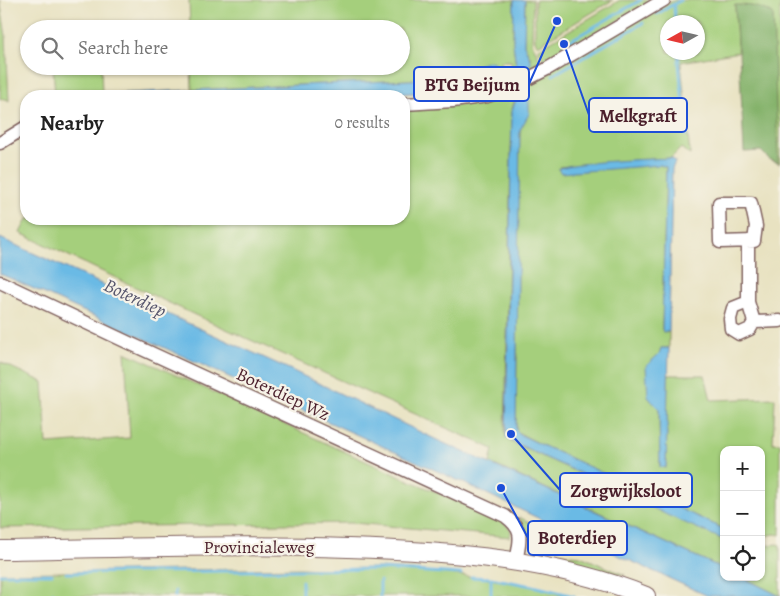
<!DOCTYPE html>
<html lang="en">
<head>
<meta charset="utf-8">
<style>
  :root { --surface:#fff; --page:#f2f2f2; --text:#222; --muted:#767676; --line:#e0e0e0 }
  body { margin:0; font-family:Alegreya,serif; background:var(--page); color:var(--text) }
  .controls { position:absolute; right:15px; bottom:15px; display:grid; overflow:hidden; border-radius:10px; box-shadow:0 1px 4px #0004 }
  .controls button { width:45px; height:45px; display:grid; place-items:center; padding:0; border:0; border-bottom:1px solid var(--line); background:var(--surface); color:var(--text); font:25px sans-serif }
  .compass { position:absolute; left:660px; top:15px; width:45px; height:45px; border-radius:50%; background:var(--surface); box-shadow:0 1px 4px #0004; rotate:262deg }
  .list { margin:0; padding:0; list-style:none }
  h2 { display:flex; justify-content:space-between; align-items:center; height:65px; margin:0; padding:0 20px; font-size:21px }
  h2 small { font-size:16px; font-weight:400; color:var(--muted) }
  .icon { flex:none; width:28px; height:28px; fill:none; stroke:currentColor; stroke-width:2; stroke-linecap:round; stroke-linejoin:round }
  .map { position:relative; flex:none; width:780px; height:596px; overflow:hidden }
  .search { position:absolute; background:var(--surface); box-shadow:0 1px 4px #0004; left:20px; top:20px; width:390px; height:55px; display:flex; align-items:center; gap:12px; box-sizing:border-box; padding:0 18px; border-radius:28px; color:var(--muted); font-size:19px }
  .panel { position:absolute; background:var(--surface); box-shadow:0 1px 4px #0004; left:20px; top:90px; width:390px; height:135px; border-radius:20px }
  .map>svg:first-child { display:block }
  .green { fill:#a5cf7b; stroke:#787753; fill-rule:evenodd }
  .forest { fill:#84b26b; stroke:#67684b }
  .water { fill:#6bbae5; stroke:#5a6c88 }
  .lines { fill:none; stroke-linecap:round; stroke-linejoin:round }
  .stream { stroke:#6bbae5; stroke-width:3 }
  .minor-casing { stroke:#816360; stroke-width:15 }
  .secondary-casing { stroke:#816360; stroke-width:20 }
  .minor { stroke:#fff; stroke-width:12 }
  .secondary { stroke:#fff; stroke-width:18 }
  .labels { text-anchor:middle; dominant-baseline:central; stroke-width:4.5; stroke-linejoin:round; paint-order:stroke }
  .street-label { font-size:18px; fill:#4a1f2b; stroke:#f7f3e8 }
  .water-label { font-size:19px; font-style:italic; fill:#56556c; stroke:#f7f3e8 }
  .leader { fill:none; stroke:#1d4ed8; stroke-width:2 }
  .callout-dot { fill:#1d4ed8; stroke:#f7f3e8; stroke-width:2 }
  .callout { fill:#f7f3e8; stroke:#1d4ed8; stroke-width:2 }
  .callout-label { font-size:19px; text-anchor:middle; font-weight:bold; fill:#4a1f2b }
</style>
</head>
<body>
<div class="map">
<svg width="780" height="596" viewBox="0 0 780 596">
  <rect width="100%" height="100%" fill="#f7f3e8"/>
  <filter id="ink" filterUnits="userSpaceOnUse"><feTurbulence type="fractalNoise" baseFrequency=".02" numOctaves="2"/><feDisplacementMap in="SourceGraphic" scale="10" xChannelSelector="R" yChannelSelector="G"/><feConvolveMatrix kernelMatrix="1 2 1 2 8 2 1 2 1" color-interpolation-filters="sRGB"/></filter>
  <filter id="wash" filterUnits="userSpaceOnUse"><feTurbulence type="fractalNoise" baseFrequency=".0096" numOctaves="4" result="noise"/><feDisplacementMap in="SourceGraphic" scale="20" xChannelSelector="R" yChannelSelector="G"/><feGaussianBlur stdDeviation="1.12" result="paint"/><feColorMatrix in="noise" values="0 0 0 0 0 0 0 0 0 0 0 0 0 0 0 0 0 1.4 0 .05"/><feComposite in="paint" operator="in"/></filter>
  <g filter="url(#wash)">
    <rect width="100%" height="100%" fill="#e8e2c1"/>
    <path class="green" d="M 0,0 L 6,36 L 9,101 L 6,99 L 0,99 Z
      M 189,0 L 514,0 L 513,43 L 516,66 L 531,58 L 524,45 L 525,0 L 533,0 L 532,43 L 542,63 L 542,66 L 522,75 L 513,72 L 511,61 L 501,61 L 502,76 C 492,89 453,93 436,95 L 434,92 C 445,90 459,80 466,81 L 464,75 L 459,76 L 448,74 L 431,79 L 192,90 L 191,66 L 401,66 L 401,29 L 190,29 Z
      M 535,0 L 613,0 L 538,45 L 535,41 Z
      M 620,0 L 653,0 L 549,62 L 545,61 L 538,49 Z
      M 675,0 L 780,0 L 780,163 L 778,163 L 735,5 L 737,44 L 739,52 L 681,62 L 690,155 L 681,148 L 671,158 L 559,167 L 661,165 L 666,167 L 662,329 L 663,332 L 669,332 L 669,348 L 661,348 L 648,397 L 659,409 L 660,467 L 666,467 L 668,375 L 705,375 L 711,400 L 775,398 L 773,443 L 780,443 L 780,535 L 775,534 L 761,537 L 761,450 L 724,450 L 724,529 L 542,445 L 517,432 L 516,427 L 519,164 L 520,130 L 529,111 L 525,96 L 518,97 L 514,102 L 512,110 L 505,432 L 506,438 L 509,441 L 724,540 L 724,569 L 490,463 L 493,449 L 195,315 L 20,233 L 27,219 L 159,219 L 160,223 L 192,223 L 193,219 L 404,219 L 404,108 L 469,104 ZM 668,22 L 698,22 L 698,52 L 668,52 Z
      M 53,66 L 101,66 L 102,94 L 55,96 Z
      M 125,352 L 394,474 L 502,520 L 511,530 L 510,537 L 354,523 L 0,528 L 0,362 L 43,382 L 47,444 L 130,438 Z
      M 519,517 L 569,542 L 528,539 Z
      M 776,544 L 780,545 L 780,596 L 742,577 L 761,577 L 761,547 Z
      M 535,551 L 580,556 L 625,575 L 613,574 L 534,555 Z
      M 302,568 C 327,570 352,568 378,568 C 399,568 419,571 439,573 C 484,578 528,583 571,596 L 0,596 L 0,573 Z"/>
    <path class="forest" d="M 735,5 C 749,5 760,6 773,14 L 778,163 L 769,159 L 761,151 L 744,152 L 739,52 L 737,44 Z"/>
    <path class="water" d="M 514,0 L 525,0 L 524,45 L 532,63 L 522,68 L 516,66 L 513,43 Z
      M 489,61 L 494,62 L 497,71 L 493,76 L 468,82 L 460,81 L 456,86 L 434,92 L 351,96 L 62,96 L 431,79 L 448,74 L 462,75 L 464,71 L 467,69 Z
      M 525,96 L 529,98 L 529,114 L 520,130 L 516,430 L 519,434 L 542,445 L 724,529 L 724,540 L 667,515 L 618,490 L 546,458 L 506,438 L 512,110 L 517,97 Z
      M 670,158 L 673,159 L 675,162 L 672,169 L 669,332 L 663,332 L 662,329 L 666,167 L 660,165 L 561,173 L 558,169 C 566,162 653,159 670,158 Z
      M 0,238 L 289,369 L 437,440 L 724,569 L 724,577 L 742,577 L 780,596 L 708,596 L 576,536 L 466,484 L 12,279 L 0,274 Z
      M 661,348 L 669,348 L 666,468 L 660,467 L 659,409 L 648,397 L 646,366 L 659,354 Z"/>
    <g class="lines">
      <path class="stream" d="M 674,4 L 675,22
        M 657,14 L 681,0
        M 564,44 L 641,0
        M 678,52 L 686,135
        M 553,75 L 643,23
        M 66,573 L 379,569 L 461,574
        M 0,574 L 52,574
        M 471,577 L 491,578 L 491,596
        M 491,578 L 537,587 L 574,596
        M 380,581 L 380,596
        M 175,591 L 175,596
        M 53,593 L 53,596
        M 302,596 L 302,581"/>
    </g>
  </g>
  <g filter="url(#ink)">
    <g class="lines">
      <defs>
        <path id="minor" d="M 404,104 L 453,101 L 487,96 L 506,90 L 547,69 L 664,0
          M 0,143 L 26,127
          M 719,203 L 751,203 L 756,226 L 754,241 L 720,242 Z
          M 748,241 L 748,302 L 754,322 L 780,321
          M 0,282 L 127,342 L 505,516 C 525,531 520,539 516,562
          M 748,302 L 733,308 L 730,319 L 731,329 L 739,334 L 750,329 L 754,322"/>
        <path id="secondary" d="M 0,550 C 116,548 232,544 348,548 C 446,551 555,559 646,596"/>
      </defs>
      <use href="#minor" class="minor-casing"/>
      <use href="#secondary" class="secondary-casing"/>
      <use href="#minor" class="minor"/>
      <use href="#secondary" class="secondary"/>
    </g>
  </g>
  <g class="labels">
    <g class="street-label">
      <text transform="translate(283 394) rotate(25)">Boterdiep Wz</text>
      <text x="259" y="547">Provincialeweg</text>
    </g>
    <g class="water-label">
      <text transform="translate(135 298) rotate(25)">Boterdiep</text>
    </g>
  </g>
  <path class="leader" d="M557 21L529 84M564 44L589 115M511 434L560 490M501 488L528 538"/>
  <g class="callout-dot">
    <circle cx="557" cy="21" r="5"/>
    <circle cx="564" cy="44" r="5"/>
    <circle cx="511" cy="434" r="5"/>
    <circle cx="501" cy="488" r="5"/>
  </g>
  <g class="callout">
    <rect x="414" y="67" width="115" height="34" rx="5"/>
    <rect x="589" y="98" width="98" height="34" rx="5"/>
    <rect x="560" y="473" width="132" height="34" rx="5"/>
    <rect x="528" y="521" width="99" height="34" rx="5"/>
  </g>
  <g class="callout-label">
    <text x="472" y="91">BTG Beijum</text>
    <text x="638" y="122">Melkgraft</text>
    <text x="626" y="497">Zorgwijksloot</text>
    <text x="577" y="544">Boterdiep</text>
  </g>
</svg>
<div class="controls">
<button>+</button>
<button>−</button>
<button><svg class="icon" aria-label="locate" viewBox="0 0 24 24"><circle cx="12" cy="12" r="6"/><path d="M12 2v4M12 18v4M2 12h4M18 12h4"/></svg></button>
</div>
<svg class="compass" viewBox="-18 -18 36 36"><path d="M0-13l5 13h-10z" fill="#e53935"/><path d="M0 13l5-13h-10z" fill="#767676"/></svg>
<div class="search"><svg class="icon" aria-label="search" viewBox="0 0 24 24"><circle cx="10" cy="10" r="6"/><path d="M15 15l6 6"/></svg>Search here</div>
<section class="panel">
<h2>Nearby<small>0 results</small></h2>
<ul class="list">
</ul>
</section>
</div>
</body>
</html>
